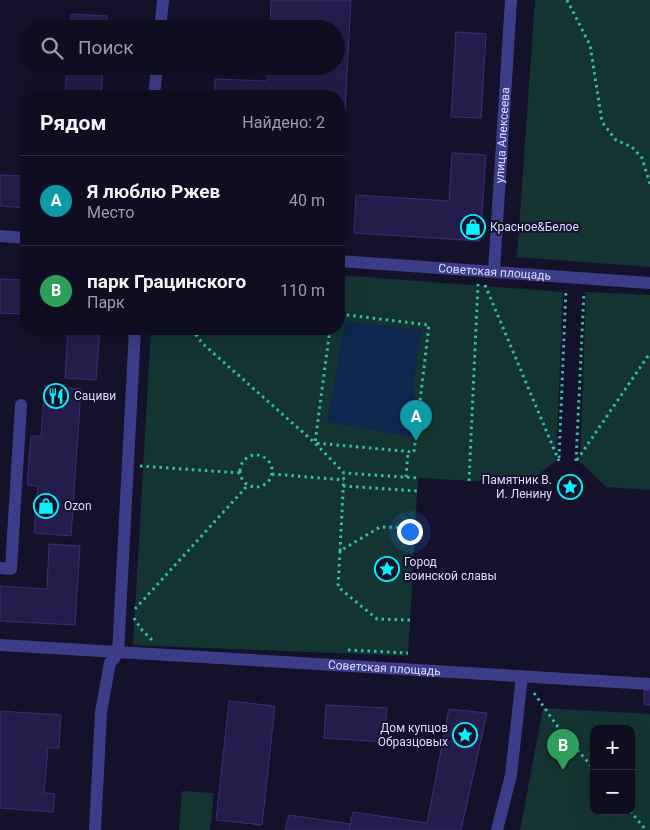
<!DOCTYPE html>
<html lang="ru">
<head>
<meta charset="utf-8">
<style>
  :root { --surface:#0f0d20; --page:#1d1b2d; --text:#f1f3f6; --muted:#9b9ca5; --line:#2f2d3e; --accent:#0f766e }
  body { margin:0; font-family:Roboto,sans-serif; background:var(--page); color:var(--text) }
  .controls { position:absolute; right:15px; bottom:15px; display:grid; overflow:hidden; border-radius:10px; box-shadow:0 5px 20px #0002 }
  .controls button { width:45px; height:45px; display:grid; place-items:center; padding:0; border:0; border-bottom:1px solid var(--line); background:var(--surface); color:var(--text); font:25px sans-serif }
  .you { position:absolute; left:409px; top:531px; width:18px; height:18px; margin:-12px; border:4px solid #fff; border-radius:50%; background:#1a73e8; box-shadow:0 0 0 8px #1a73e833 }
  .badge { display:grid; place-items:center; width:32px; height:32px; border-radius:50%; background:var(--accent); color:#fff; font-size:16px; font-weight:700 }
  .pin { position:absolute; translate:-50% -41px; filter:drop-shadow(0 1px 2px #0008) }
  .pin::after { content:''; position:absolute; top:26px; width:18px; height:15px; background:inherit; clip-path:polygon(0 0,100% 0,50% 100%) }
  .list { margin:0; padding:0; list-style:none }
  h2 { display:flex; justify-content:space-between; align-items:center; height:65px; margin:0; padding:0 20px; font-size:21px }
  h2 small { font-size:16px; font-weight:400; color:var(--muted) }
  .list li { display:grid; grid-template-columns:32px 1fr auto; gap:15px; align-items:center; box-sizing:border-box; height:90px; padding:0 20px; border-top:1px solid var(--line) }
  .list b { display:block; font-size:19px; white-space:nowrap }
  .list p { margin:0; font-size:16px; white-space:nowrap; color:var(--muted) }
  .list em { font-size:16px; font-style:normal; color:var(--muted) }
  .icon { flex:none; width:28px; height:28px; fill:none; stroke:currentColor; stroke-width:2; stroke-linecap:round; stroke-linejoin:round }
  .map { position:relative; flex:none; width:650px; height:830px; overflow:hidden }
  .search { position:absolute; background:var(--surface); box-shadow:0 5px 20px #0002; left:20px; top:20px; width:325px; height:55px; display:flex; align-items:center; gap:12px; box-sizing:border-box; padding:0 18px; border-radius:28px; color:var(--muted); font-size:19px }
  .panel { position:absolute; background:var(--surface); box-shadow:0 5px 20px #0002; left:20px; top:90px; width:325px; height:245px; border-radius:20px }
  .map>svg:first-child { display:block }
  .green { fill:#143432; fill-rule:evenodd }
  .water { fill:#0d274d }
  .building { fill:#241d4b; stroke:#3a2f77 }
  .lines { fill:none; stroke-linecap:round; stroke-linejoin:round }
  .path { stroke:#31bcae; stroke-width:3; stroke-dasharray:2.5 4; stroke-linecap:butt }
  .minor { stroke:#3c3d89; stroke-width:12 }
  .labels { text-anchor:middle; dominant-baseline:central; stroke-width:4; stroke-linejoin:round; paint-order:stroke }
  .street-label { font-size:12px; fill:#dddaff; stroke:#14112a }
  .poi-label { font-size:12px; fill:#dddaff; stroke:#14112a; text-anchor:start }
</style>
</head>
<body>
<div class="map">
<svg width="650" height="830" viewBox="0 0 650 830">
  <rect width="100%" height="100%" fill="#14112a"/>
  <path class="green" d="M 535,0 L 650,0 L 650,267 L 517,257 Z
    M 339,275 L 563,292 L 556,461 L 526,484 L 418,478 L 408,656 L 133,645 L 151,329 L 339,329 Z
    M 586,292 L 650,295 L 650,490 L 606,487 L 580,462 Z
    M 543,708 L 650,714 L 650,830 L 520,830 ZM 594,729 L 631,729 L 631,811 L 594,811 Z
    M 182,791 L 214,793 L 210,830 L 179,830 Z"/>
  <path class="water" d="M 345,321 L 422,330 L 415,371 L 411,437 L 327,422 Z"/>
  <path class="building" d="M 271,0 L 351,0 L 345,110 L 339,110 L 339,96 L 214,96 L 215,79 L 267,81 L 268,66 L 336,66 L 336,29 L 270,29 Z
    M 71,14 L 107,16 L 106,29 L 70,29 Z
    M 456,32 L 486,34 L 481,118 L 451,117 Z
    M 67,66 L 103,66 L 101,96 L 65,96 Z
    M 452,153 L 486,155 L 480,241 L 354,233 L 356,195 L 449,201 Z
    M 0,175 L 26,176 L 26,208 L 0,206 Z
    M 0,279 L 23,280 L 22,314 L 0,313 Z
    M 68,329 L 100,329 L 96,380 L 65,378 Z
    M 45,386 L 81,389 L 71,536 L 34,533 L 38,486 L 27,485 L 31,436 L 41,436 Z
    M 49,544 L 80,546 L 75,625 L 0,621 L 0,586 L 47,589 Z
    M 644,690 L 650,691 L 650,705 L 644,705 Z
    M 229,701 L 275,706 L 262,825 L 216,820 Z
    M 326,705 L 387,708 L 384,742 L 324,738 Z
    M 449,709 L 487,713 L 461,830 L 349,830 L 353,812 L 427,823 Z
    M 0,711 L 61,715 L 59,748 L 48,748 L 44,793 L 55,794 L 53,812 L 0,808 Z
    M 289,815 L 350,824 L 349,830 L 285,830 Z"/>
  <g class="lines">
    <path class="path" d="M 567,0 L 590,45 L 602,122 L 616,140 L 632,147 L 642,158 L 650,184
      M 485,285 L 559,461
      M 192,329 L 202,343 L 315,443 L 344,473 L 418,478
      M 330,329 L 315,443 L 414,452 L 429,325 L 339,314
      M240 471a16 16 0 1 1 32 0a16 16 0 1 1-32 0Z
      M 559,458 L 566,289
      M 577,460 L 650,353
      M 576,461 L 584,292
      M 140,466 L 240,473
      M 272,474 L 344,480
      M 406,477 L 408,452
      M 469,481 L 478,284
      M 343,486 L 417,491
      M 340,551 L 344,473
      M 135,609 L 248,485
      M 134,618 L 142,630 L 152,640
      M 410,620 L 377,619 L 338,587 L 340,551 L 380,527 L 415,528
      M 348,650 L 408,653
      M 534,693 L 560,730 L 594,769
      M 630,811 L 646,830"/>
    <g class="minor">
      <path d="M 160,29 L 163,0"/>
      <path d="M 154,96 L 157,66"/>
      <path d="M 0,236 L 26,238"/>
      <path id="s1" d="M 339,261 L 650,283"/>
      <path id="s2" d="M 494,271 L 511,0"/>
      <path d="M 0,568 L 11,569 L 21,405"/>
      <path id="s3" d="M 0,645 L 650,684"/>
      <path d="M 95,830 L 101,712 L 110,663 L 118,653 L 135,329"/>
      <path d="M 497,830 L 511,775 L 522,676"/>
    </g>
  </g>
  <defs>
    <symbol id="shop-ring" viewBox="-11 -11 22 22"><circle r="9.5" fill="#14112a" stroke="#07f0fe" stroke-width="1.5"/><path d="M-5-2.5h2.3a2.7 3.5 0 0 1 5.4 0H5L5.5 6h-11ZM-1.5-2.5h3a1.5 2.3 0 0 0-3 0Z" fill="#07f0fe"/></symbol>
    <symbol id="restaurant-ring" viewBox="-11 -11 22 22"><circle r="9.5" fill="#14112a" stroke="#07f0fe" stroke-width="1.5"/><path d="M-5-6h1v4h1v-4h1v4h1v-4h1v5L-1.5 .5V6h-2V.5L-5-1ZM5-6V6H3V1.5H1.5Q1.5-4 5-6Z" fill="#07f0fe"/></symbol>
    <symbol id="sight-ring" viewBox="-11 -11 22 22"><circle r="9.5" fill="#14112a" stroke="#07f0fe" stroke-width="1.5"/><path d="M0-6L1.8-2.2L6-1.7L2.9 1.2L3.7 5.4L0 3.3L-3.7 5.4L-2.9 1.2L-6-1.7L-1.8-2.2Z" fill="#07f0fe"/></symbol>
  </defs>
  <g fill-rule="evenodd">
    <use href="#shop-ring" x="459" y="213" width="28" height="28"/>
    <use href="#restaurant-ring" x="42" y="382" width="28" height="28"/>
    <use href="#sight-ring" x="556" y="473" width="28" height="28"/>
    <use href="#shop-ring" x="32" y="492" width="28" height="28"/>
    <use href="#sight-ring" x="373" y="555" width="28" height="28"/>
    <use href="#sight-ring" x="451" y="721" width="28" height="28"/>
  </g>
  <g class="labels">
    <g class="street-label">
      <text stroke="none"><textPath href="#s2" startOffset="136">улица Алексеева</textPath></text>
      <text stroke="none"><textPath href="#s1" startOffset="156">Советская площадь</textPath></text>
      <text stroke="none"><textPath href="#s3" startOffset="385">Советская площадь</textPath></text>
    </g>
    <g class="poi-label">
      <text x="490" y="227">Красное&amp;Белое</text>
      <text x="74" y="396">Сациви</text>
      <text x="552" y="480" text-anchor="end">Памятник В.<tspan x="552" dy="14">И. Ленину</tspan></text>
      <text x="64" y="506">Ozon</text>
      <text x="404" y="562">Город<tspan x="404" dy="14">воинской славы</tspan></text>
      <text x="448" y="728" text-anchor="end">Дом купцов<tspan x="448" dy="14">Образцовых</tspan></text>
    </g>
  </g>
</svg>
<div class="controls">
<button>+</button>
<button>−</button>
</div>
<div class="you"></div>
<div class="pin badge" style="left:416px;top:441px;background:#0f9aa8">A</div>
<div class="pin badge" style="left:563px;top:770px;background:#2e9e5b">B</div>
<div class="search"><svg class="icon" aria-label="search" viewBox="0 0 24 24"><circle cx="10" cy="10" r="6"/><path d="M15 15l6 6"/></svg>Поиск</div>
<section class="panel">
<h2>Рядом<small>Найдено: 2</small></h2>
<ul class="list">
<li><span class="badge" style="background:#0f9aa8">A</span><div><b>Я люблю Ржев</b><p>Место</p></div><em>40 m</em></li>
<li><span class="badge" style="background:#2e9e5b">B</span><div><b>парк Грацинского</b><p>Парк</p></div><em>110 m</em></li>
</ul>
</section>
</div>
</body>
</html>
